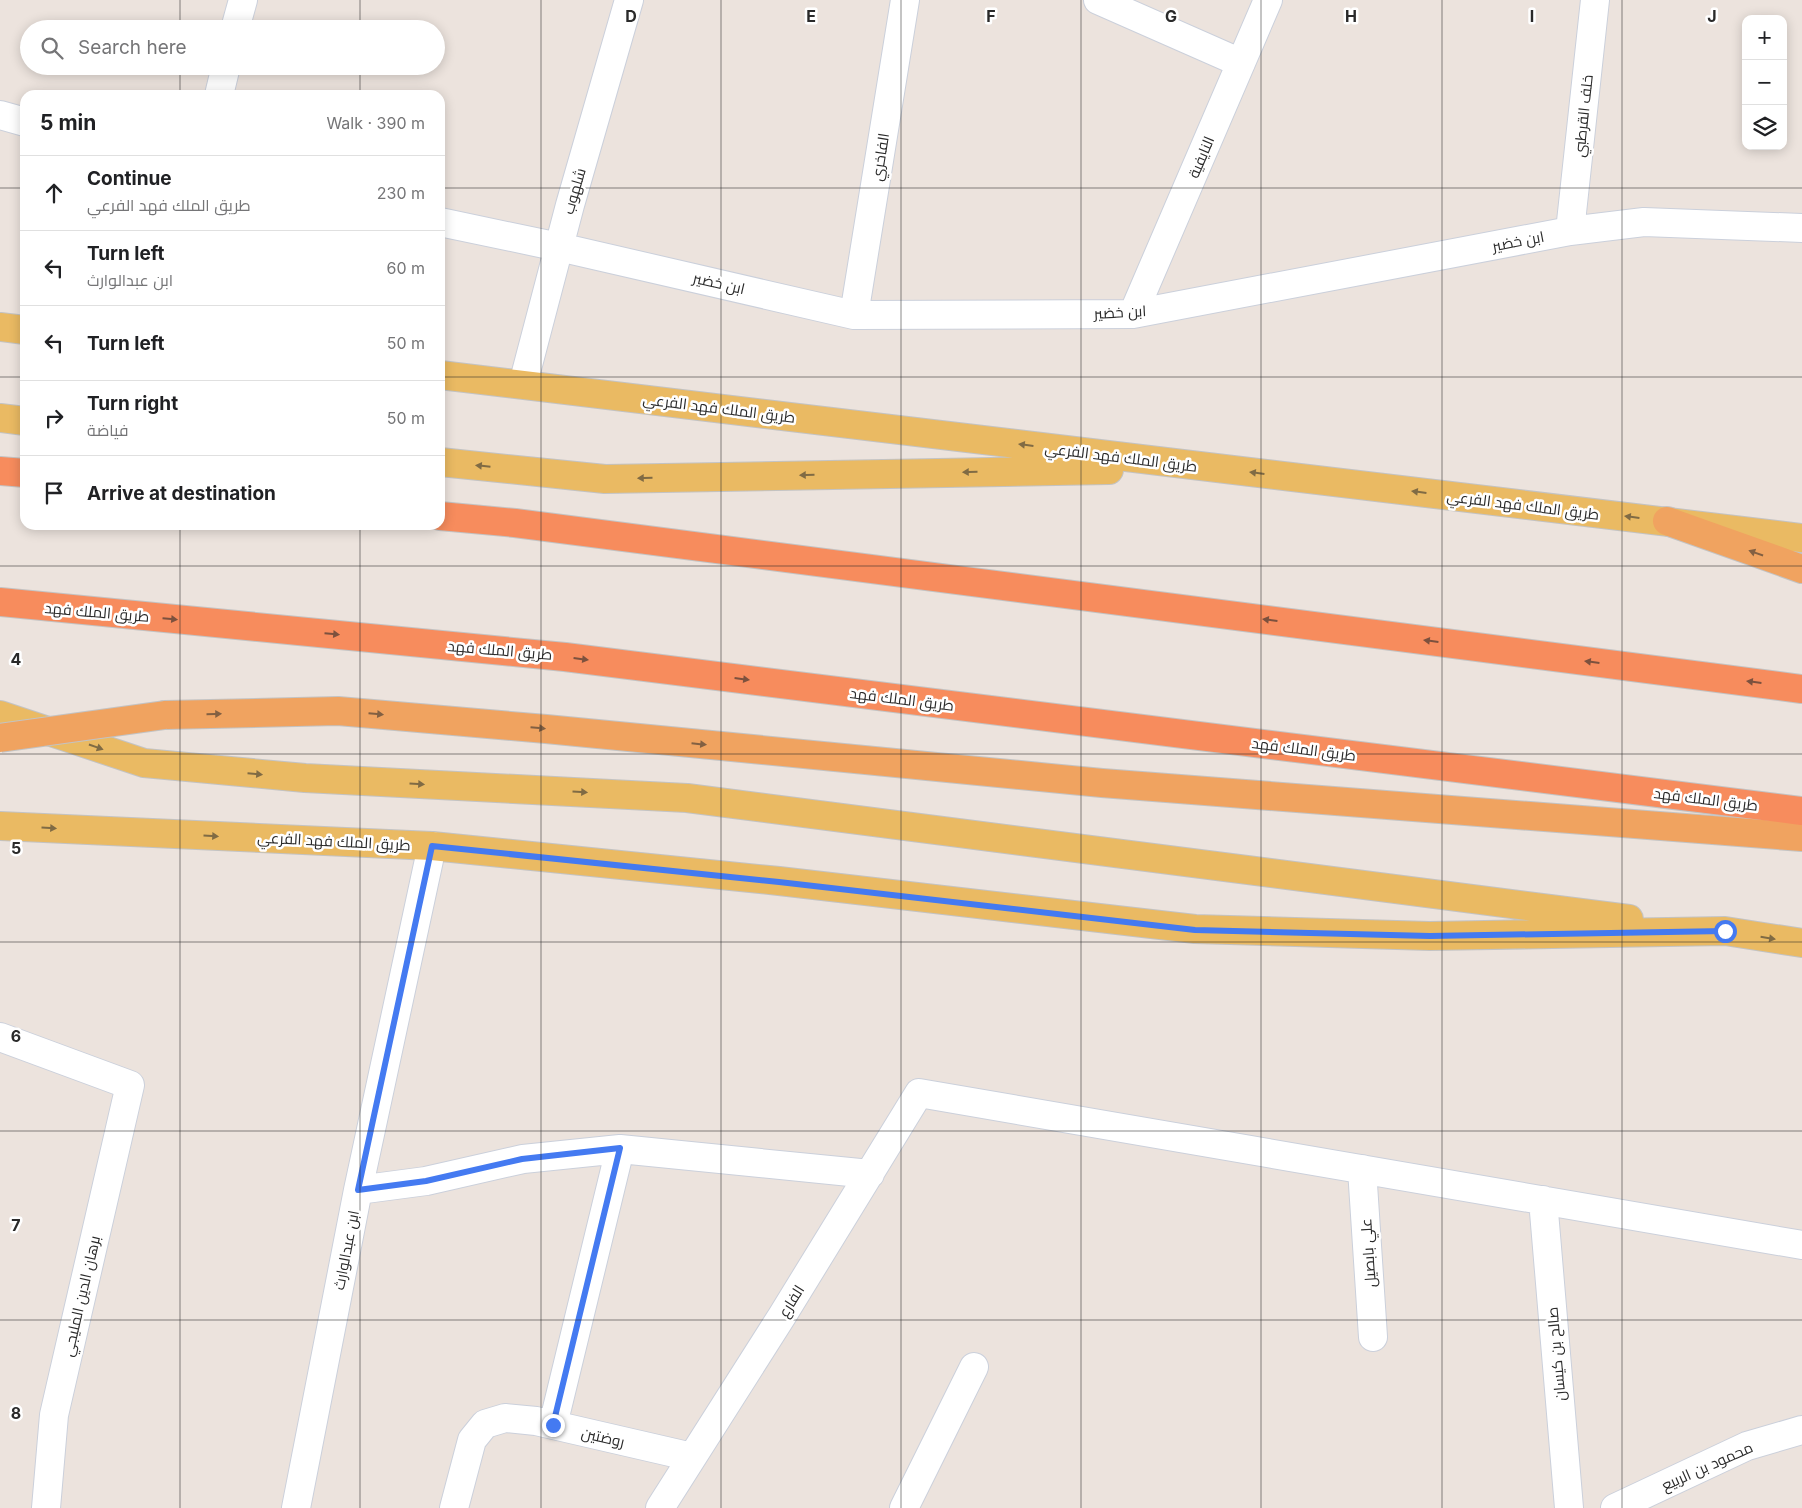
<!DOCTYPE html>
<html lang="en">
<head>
<meta charset="utf-8">
<style>
  :root { --surface:#fff; --page:#f6f6f6; --text:#202124; --muted:#757577; --line:#e0e0e0 }
  body { margin:0; font-family:Inter,Cairo,sans-serif; background:var(--page); color:var(--text) }
  .controls { position:absolute; right:15px; top:15px; display:grid; overflow:hidden; border-radius:10px; box-shadow:0 2px 12px #0003 }
  .controls button { width:45px; height:45px; display:grid; place-items:center; padding:0; border:0; border-bottom:1px solid var(--line); background:var(--surface); color:var(--text); font:25px sans-serif }
  .stop { position:absolute; width:15px; height:15px; margin:-11px; border:4px solid #447af1; border-radius:50%; background:#fff }
  .stop.end { background:#447af1; border-color:#fff; box-shadow:0 1px 5px #0008 }
  .list { margin:0; padding:0; list-style:none }
  h2 { display:flex; justify-content:space-between; align-items:center; height:65px; margin:0; padding:0 20px; font-size:21px }
  h2 small { font-size:16px; font-weight:400; color:var(--muted) }
  .list li { display:grid; grid-template-columns:32px 1fr auto; gap:15px; align-items:center; box-sizing:border-box; height:75px; padding:0 20px; border-top:1px solid var(--line) }
  .list b { display:block; font-size:19px; white-space:nowrap }
  .list p { margin:0; font-size:16px; white-space:nowrap; color:var(--muted) }
  .list em { font-size:16px; font-style:normal; color:var(--muted) }
  .icon { flex:none; width:28px; height:28px; fill:none; stroke:currentColor; stroke-width:2; stroke-linecap:round; stroke-linejoin:round }
  .map { position:relative; flex:none; width:1802px; height:1508px; overflow:hidden }
  .search { position:absolute; background:var(--surface); box-shadow:0 2px 12px #0003; left:20px; top:20px; width:425px; height:55px; display:flex; align-items:center; gap:12px; box-sizing:border-box; padding:0 18px; border-radius:28px; color:var(--muted); font-size:19px }
  .panel { position:absolute; background:var(--surface); box-shadow:0 2px 12px #0003; left:20px; top:90px; width:425px; height:440px; border-radius:15px }
  .map>svg:first-child { display:block }
  .lines { fill:none; stroke-linecap:round; stroke-linejoin:round }
  .minor-casing { stroke:#cbd0db; stroke-width:30 }
  .primary-casing { stroke:#c3c3c3; stroke-width:30 }
  .trunk-casing { stroke:#c3c3c3; stroke-width:30 }
  .motorway-casing { stroke:#c3c3c3; stroke-width:30 }
  .minor { stroke:#fff; stroke-width:28 }
  .primary { stroke:#eaba63; stroke-width:28 }
  .trunk { stroke:#f0a360; stroke-width:28 }
  .motorway { stroke:#f78c5d; stroke-width:28 }
  .trunk-bridge-casing { stroke:#c3c3c3; stroke-width:30; stroke-linecap:butt }
  .trunk-bridge { stroke:#f0a360; stroke-width:28 }
  .oneway { fill:#806b44 }
  .oneway2 { fill:#836042 }
  .oneway3 { fill:#7c513e }
  .route { stroke:#447af1; stroke-width:6 }
  .grid { fill:none; stroke:#2a2a2a; stroke-width:1; stroke-opacity:0.55 }
  .labels { text-anchor:middle; dominant-baseline:central; stroke-width:5; stroke-linejoin:round; paint-order:stroke }
  .street-label { font-size:15px; fill:#2a2a2a; stroke:#fff }
  .grid-label { font-size:16px; text-anchor:middle; font-weight:bold; fill:#2a2a2a; stroke:#fff; stroke-width:5; stroke-linejoin:round; paint-order:stroke }
</style>
</head>
<body>
<div class="map">
<svg width="1802" height="1508" viewBox="0 0 1802 1508">
  <rect width="100%" height="100%" fill="#ece3dd"/>
  <g class="lines">
    <defs>
      <path id="minor" d="M 1098,0 L 1241,63
        M 235,29 L 243,0
        M 219,95 L 226,66
        M 0,115 L 25,122
        M 440,222 L 559,247 L 854,315 L 1133,314 L 1570,231 L 1644,222 L 1802,228
        M 1570,231 L 1595,0
        M 1133,314 L 1268,0
        M 854,315 L 905,0
        M 523,384 L 570,205 L 629,0
        M 0,1037 L 130,1085 L 54,1415 L 46,1508
        M 1362,1169 L 1373,1337
        M 358,1190 L 426,1181 L 523,1159 L 620,1149 L 870,1174
        M 1543,1200 L 1569,1508
        M 553,1425 L 620,1149
        M 296,1508 L 358,1190 L 432,846
        M 454,1508 L 472,1440 L 485,1424 L 505,1418 L 536,1421 L 692,1457
        M 660,1508 L 782,1316 L 919,1093 L 1802,1245
        M 904,1508 L 974,1367
        M 1615,1508 L 1747,1446 L 1802,1430"/>
      <path id="primary" d="M 0,327 L 25,330
        M 440,375 L 1802,538
        M 0,418 L 25,421
        M 440,462 L 605,479 L 1109,470
        M 0,715 L 144,763 L 305,778 L 687,798 L 1629,919
        M 0,826 L 432,846 L 779,881 L 1195,929 L 1430,936 L 1725,931 L 1802,943"/>
      <path id="trunk" d="M 1667,521 L 1802,569
        M 165,715 L 338,711 L 546,729 L 1102,783 L 1802,837"/>
      <path id="motorway" d="M 0,471 L 25,473
        M 440,516 L 515,523 L 1802,689
        M 0,602 L 565,657 L 1802,811"/>
    </defs>
    <use href="#minor" class="minor-casing"/>
    <use href="#primary" class="primary-casing"/>
    <use href="#trunk" class="trunk-casing"/>
    <use href="#motorway" class="motorway-casing"/>
    <use href="#minor" class="minor"/>
    <use href="#primary" class="primary"/>
    <use href="#trunk" class="trunk"/>
    <use href="#motorway" class="motorway"/>
    <defs>
      <path id="trunk-bridge" d="M 0,738 L 165,715"/>
    </defs>
    <use href="#trunk-bridge" class="trunk-bridge-casing"/>
    <use href="#trunk-bridge" class="trunk-bridge"/>
  </g>
  <defs><path id="oneway-solid" d="M-6-.8H1V-3.2L6.5 0L1 3.2V.8H-6Z" transform="scale(1.25)"/></defs>
  <g class="oneway">
    <use href="#oneway-solid" transform="translate(1026 445) rotate(-173)"/>
    <use href="#oneway-solid" transform="translate(483 466) rotate(-174)"/>
    <use href="#oneway-solid" transform="translate(970 472) rotate(179)"/>
    <use href="#oneway-solid" transform="translate(1257 473) rotate(-173)"/>
    <use href="#oneway-solid" transform="translate(807 475) rotate(179)"/>
    <use href="#oneway-solid" transform="translate(645 478) rotate(179)"/>
    <use href="#oneway-solid" transform="translate(1419 492) rotate(-173)"/>
    <use href="#oneway-solid" transform="translate(1632 517) rotate(-173)"/>
    <use href="#oneway-solid" transform="translate(96 747) rotate(19)"/>
    <use href="#oneway-solid" transform="translate(255 774) rotate(5)"/>
    <use href="#oneway-solid" transform="translate(417 784) rotate(3)"/>
    <use href="#oneway-solid" transform="translate(580 792) rotate(3)"/>
    <use href="#oneway-solid" transform="translate(49 828) rotate(3)"/>
    <use href="#oneway-solid" transform="translate(211 836) rotate(3)"/>
    <use href="#oneway-solid" transform="translate(1768 938) rotate(9)"/>
  </g>
  <g class="oneway2">
    <use href="#oneway-solid" transform="translate(1756 553) rotate(-161)"/>
    <use href="#oneway-solid" transform="translate(214 714) rotate(-1)"/>
    <use href="#oneway-solid" transform="translate(376 714) rotate(5)"/>
    <use href="#oneway-solid" transform="translate(538 728) rotate(5)"/>
    <use href="#oneway-solid" transform="translate(699 744) rotate(6)"/>
  </g>
  <g class="oneway3">
    <use href="#oneway-solid" transform="translate(170 619) rotate(5)"/>
    <use href="#oneway-solid" transform="translate(1270 620) rotate(-173)"/>
    <use href="#oneway-solid" transform="translate(332 634) rotate(5)"/>
    <use href="#oneway-solid" transform="translate(1431 641) rotate(-173)"/>
    <use href="#oneway-solid" transform="translate(581 659) rotate(7)"/>
    <use href="#oneway-solid" transform="translate(1592 662) rotate(-173)"/>
    <use href="#oneway-solid" transform="translate(742 679) rotate(7)"/>
    <use href="#oneway-solid" transform="translate(1754 682) rotate(-173)"/>
  </g>
  <g class="lines">
    <path class="route" d="M 553,1425 L 620,1148 L 522,1159 L 426,1181 L 358,1190 L 432,846 L 779,882 L 1195,930 L 1430,936 L 1725,931"/>
  </g>
  <path class="grid" d="M 180,0 L 180,29M 360,0 L 360,29M 541,0 L 541,1508M 721,0 L 721,1508M 901,0 L 901,1508M 1081,0 L 1081,1508M 1261,0 L 1261,1508M 1442,0 L 1442,1508M 1622,0 L 1622,1508M 180,66 L 180,95M 360,66 L 360,95M 0,188 L 25,188M 440,188 L 1802,188M 0,377 L 25,377M 440,377 L 1802,377M 180,525 L 180,1508M 360,525 L 360,1508M 0,566 L 1802,566M 0,754 L 1802,754M 0,942 L 1802,942M 0,1131 L 1802,1131M 0,1320 L 1802,1320"/>
  <g class="labels">
    <g class="street-label">
      <text transform="translate(1583 116) rotate(-84)">خلف القرطبي</text>
      <text transform="translate(880 157) rotate(-81)">الفاخري</text>
      <text transform="translate(1201 157) rotate(-67)">النايفية</text>
      <text transform="translate(574 191) rotate(-74)">شلهوب</text>
      <text transform="translate(1518 241) rotate(-11)">ابن خضير</text>
      <text transform="translate(719 283) rotate(13)">ابن خضير</text>
      <text transform="translate(1120 312) rotate(-3)">ابن خضير</text>
      <text transform="translate(719 408) rotate(7)">طريق الملك فهد الفرعي</text>
      <text transform="translate(1121 457) rotate(7)">طريق الملك فهد الفرعي</text>
      <text transform="translate(1523 505) rotate(7)">طريق الملك فهد الفرعي</text>
      <text transform="translate(97 612) rotate(5)">طريق الملك فهد</text>
      <text transform="translate(500 650) rotate(5)">طريق الملك فهد</text>
      <text transform="translate(902 699) rotate(7)">طريق الملك فهد</text>
      <text transform="translate(1304 749) rotate(7)">طريق الملك فهد</text>
      <text transform="translate(1706 799) rotate(7)">طريق الملك فهد</text>
      <text transform="translate(334 841) rotate(3)">طريق الملك فهد الفرعي</text>
      <text transform="translate(346 1250) rotate(-79)">ابن عبدالوارث</text>
      <text transform="translate(1368 1253) rotate(-94)">علي بابصيل</text>
      <text transform="translate(81 1296) rotate(-77)">برهان الدين المليجي</text>
      <text transform="translate(791 1301) rotate(-58)">الفارع</text>
      <text transform="translate(1556 1354) rotate(-95)">صالح بن كيسان</text>
      <text transform="translate(603 1437) rotate(13)">روضتين</text>
      <text transform="translate(1707 1466) rotate(-24)">محمود بن الربيع</text>
    </g>
  </g>
  <g class="grid-label">
    <text x="631" y="22">D</text>
    <text x="811" y="22">E</text>
    <text x="991" y="22">F</text>
    <text x="1171" y="22">G</text>
    <text x="1351" y="22">H</text>
    <text x="1532" y="22">I</text>
    <text x="1712" y="22">J</text>
    <text x="16" y="665">4</text>
    <text x="16" y="854">5</text>
    <text x="16" y="1042">6</text>
    <text x="16" y="1231">7</text>
    <text x="16" y="1419">8</text>
  </g>
</svg>
<div class="controls">
<button>+</button>
<button>−</button>
<button><svg class="icon" aria-label="layers" viewBox="0 0 24 24"><path d="M12 4l9 5-9 5-9-5zM3 14l9 5 9-5"/></svg></button>
</div>
<div class="stop" style="left:1725px;top:931px"></div>
<div class="stop end" style="left:553px;top:1425px"></div>
<div class="search"><svg class="icon" aria-label="search" viewBox="0 0 24 24"><circle cx="10" cy="10" r="6"/><path d="M15 15l6 6"/></svg>Search here</div>
<section class="panel">
<h2>5 min<small>Walk · 390 m</small></h2>
<ul class="list">
<li><svg class="icon" aria-label="ahead" viewBox="0 0 24 24"><path d="M12 20V5M6 11l6-6 6 6"/></svg><div><b>Continue</b><p>طريق الملك فهد الفرعي</p></div><em>230 m</em></li>
<li><svg class="icon" aria-label="left" viewBox="0 0 24 24"><path d="M17 20v-9H6M10 6l-5 5 5 5"/></svg><div><b>Turn left</b><p>ابن عبدالوارث</p></div><em>60 m</em></li>
<li><svg class="icon" aria-label="left" viewBox="0 0 24 24"><path d="M17 20v-9H6M10 6l-5 5 5 5"/></svg><div><b>Turn left</b></div><em>50 m</em></li>
<li><svg class="icon" aria-label="right" viewBox="0 0 24 24"><path d="M7 20v-9h11M14 6l5 5-5 5"/></svg><div><b>Turn right</b><p>فياضة</p></div><em>50 m</em></li>
<li><svg class="icon" aria-label="arrive" viewBox="0 0 24 24"><path d="M6 21V4h12l-3 4 3 4H6"/></svg><div><b>Arrive at destination</b></div></li>
</ul>
</section>
</div>
</body>
</html>
